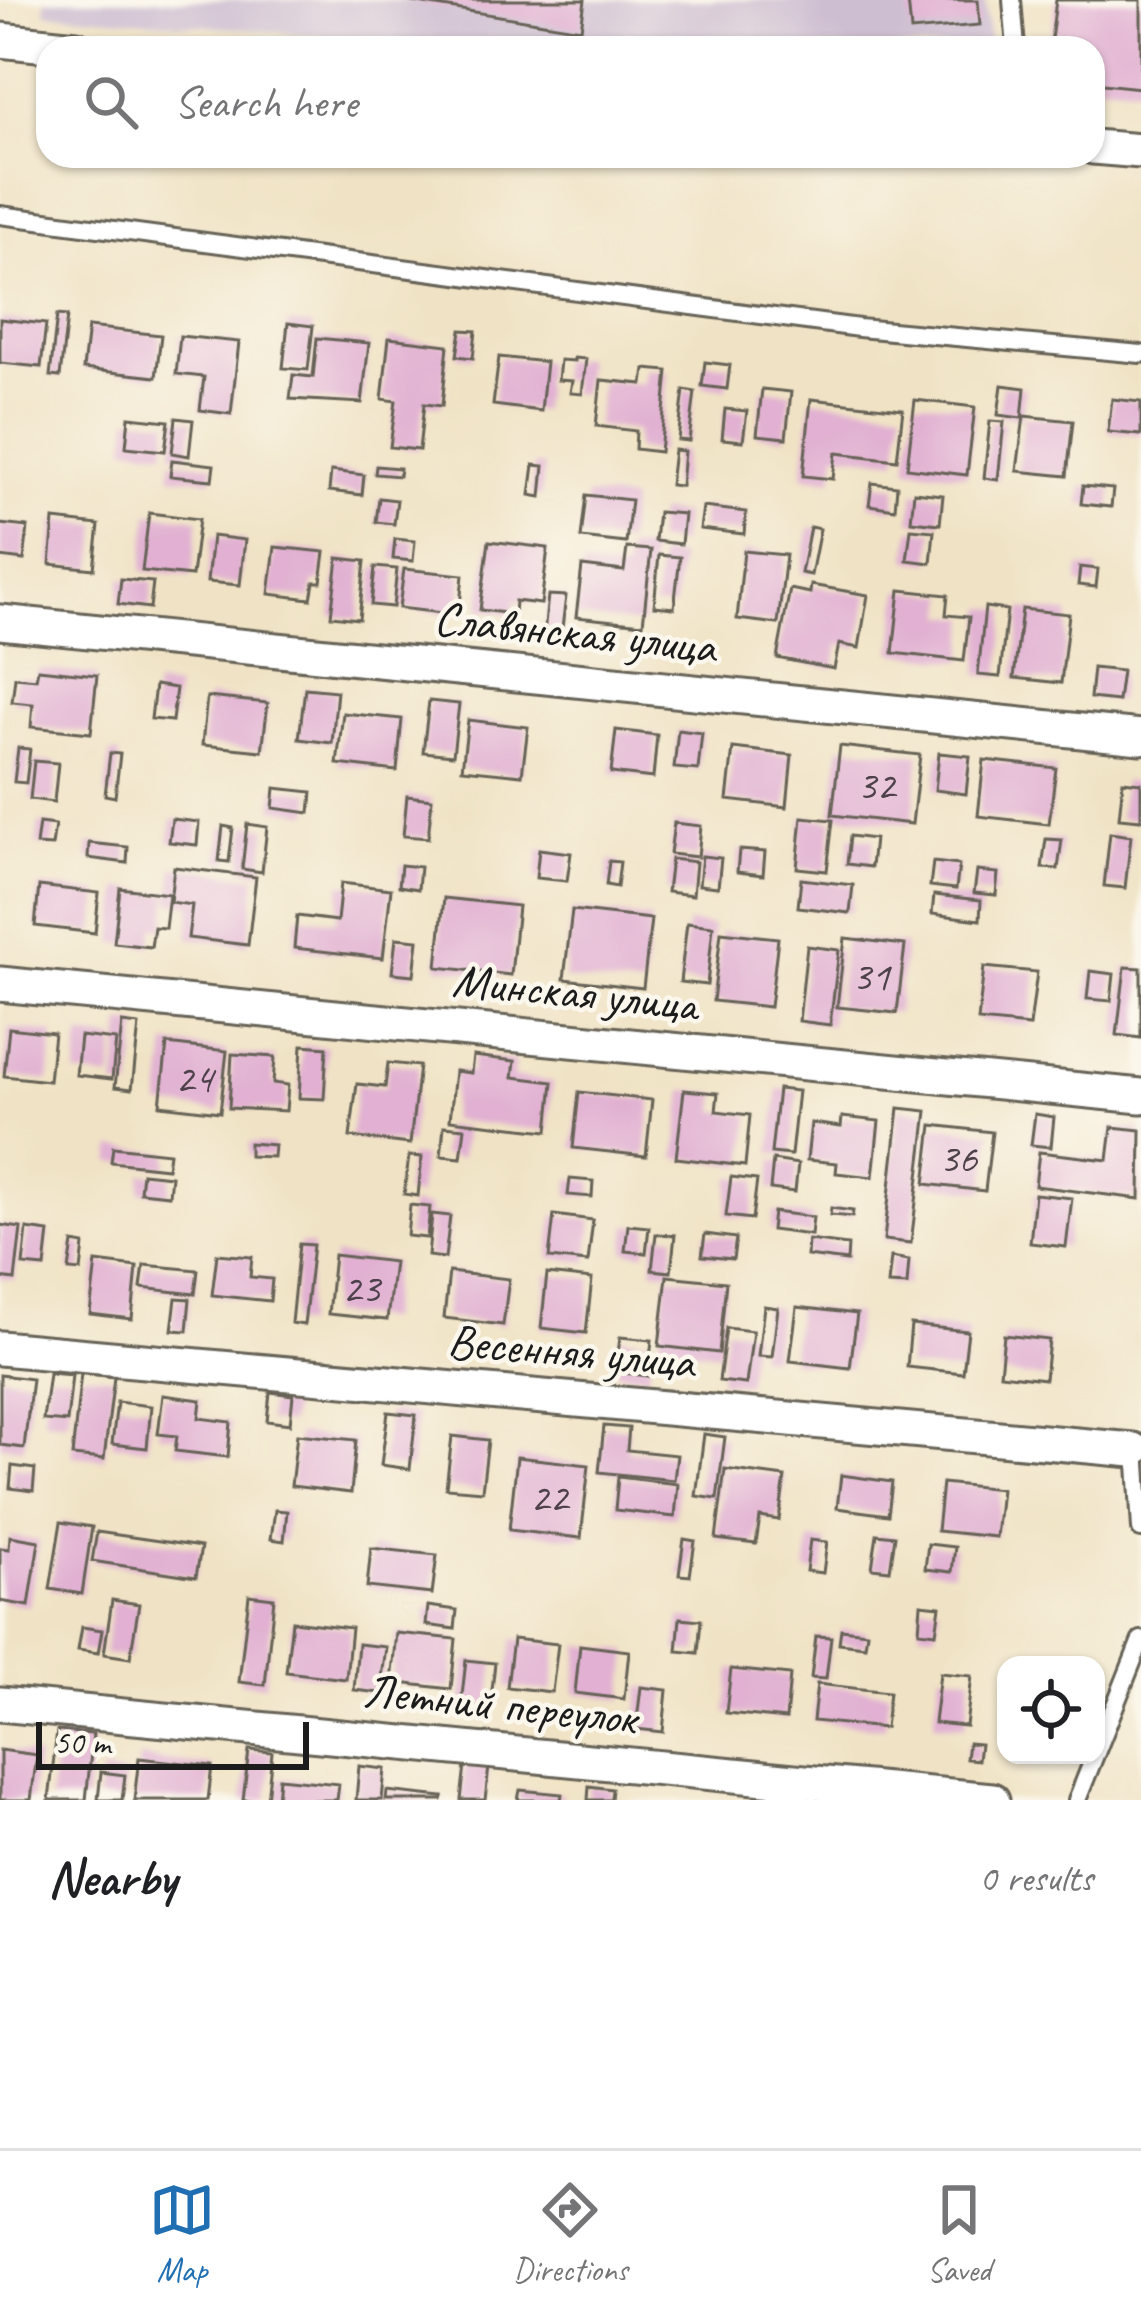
<!DOCTYPE html>
<html lang="en">
<head>
<meta charset="utf-8">
<style>
  :root { --surface:#fff; --page:#f2f2f2; --text:#202124; --muted:#757577; --line:#e0e0e0; --accent:#1f6fb2 }
  body { margin:0; font-family:Caveat,sans-serif; background:var(--page); color:var(--text) }
  .controls { position:absolute; right:36px; bottom:36px; display:grid; overflow:hidden; border-radius:24px; box-shadow:0 3px 9px #0004 }
  .controls button { width:108px; height:108px; display:grid; place-items:center; padding:0; border:0; border-bottom:3px solid var(--line); background:var(--surface); color:var(--text); font:60px sans-serif }
  .scale { position:absolute; left:36px; bottom:30px; width:273px; box-sizing:border-box; padding-left:12px; border:6px solid #1c1c1c; border-top:0; font-size:33px; line-height:42px; white-space:nowrap; color:#1c1c1c; -webkit-text-stroke:9px #fbf7ec; paint-order:stroke }
  .list { margin:0; padding:0; list-style:none }
  h2 { display:flex; justify-content:space-between; align-items:center; height:156px; margin:0; padding:0 48px; font-size:51px }
  h2 small { font-size:39px; font-weight:400; color:var(--muted) }
  .icon { flex:none; width:66px; height:66px; fill:none; stroke:currentColor; stroke-width:2; stroke-linecap:round; stroke-linejoin:round }
  .map { position:relative; flex:none; width:1141px; height:1800px; overflow:hidden }
  .search { position:absolute; background:var(--surface); box-shadow:0 3px 9px #0004; left:36px; right:36px; top:36px; height:132px; display:flex; align-items:center; gap:30px; box-sizing:border-box; padding:0 42px; border-radius:36px; color:var(--muted); font-size:45px }
  .sheet { height:348px; background:var(--surface) }
  nav { display:flex; justify-content:space-around; align-items:center; box-sizing:border-box; height:168px; border-top:3px solid var(--line); background:var(--surface); font-size:33px; color:var(--muted) }
  nav a { display:grid; justify-items:center; gap:6px }
  nav .on { color:var(--accent) }
  .map>svg:first-child { display:block }
  .industrial { fill:#cebed1 }
  .building { fill:#e1b0d2 }
  .lines { fill:none; stroke-linecap:round; stroke-linejoin:round }
  .lane-casing { stroke:#666257; stroke-width:22 }
  .street-casing { stroke:#666257; stroke-width:39 }
  .lane { stroke:#fff; stroke-width:16 }
  .street { stroke:#fff; stroke-width:33 }
  .labels { text-anchor:middle; dominant-baseline:central; stroke-width:9; stroke-linejoin:round; paint-order:stroke }
  .number-label { font-size:42px; fill:#4d414a }
  .street-label { font-size:48px; fill:#1c1c1c; stroke:#fbf7ec }
</style>
</head>
<body>
<div class="map">
<svg width="1141" height="1800" viewBox="0 0 1141 1800">
  <rect width="100%" height="100%" fill="#fbf7ec"/>
  <filter id="ink" filterUnits="userSpaceOnUse"><feTurbulence type="fractalNoise" baseFrequency=".00833" numOctaves="2"/><feDisplacementMap in="SourceGraphic" scale="24" xChannelSelector="R" yChannelSelector="G"/><feConvolveMatrix kernelMatrix="1 2 1 2 8 2 1 2 1" color-interpolation-filters="sRGB"/></filter>
  <filter id="wash" filterUnits="userSpaceOnUse"><feTurbulence type="fractalNoise" baseFrequency=".004" numOctaves="4" result="noise"/><feDisplacementMap in="SourceGraphic" scale="48" xChannelSelector="R" yChannelSelector="G"/><feGaussianBlur stdDeviation="2.7" result="paint"/><feColorMatrix in="noise" values="0 0 0 0 0 0 0 0 0 0 0 0 0 0 0 0 0 1.4 0 .05"/><feComposite in="paint" operator="in"/></filter>
  <g filter="url(#wash)">
    <rect width="100%" height="100%" fill="#f0e3c5"/>
    <path class="industrial" d="M 45,0 L 985,0 L 990,48 L 470,48 L 45,13 Z"/>
    <g id="blocks">
      <path class="building" d="M 399,0 L 585,0 L 581,29 Z
        M 908,0 L 978,0 L 980,25 L 911,31 Z
        M 1056,0 L 1141,0 L 1141,88 L 1093,83 L 1093,48 L 1050,48 Z
        M 57,315 L 67,316 L 60,377 L 50,376 Z
        M 0,319 L 46,324 L 41,367 L 0,363 Z
        M 288,323 L 313,326 L 308,370 L 283,368 Z
        M 88,327 L 161,335 L 156,377 L 83,369 Z
        M 461,330 L 476,331 L 473,358 L 457,356 Z
        M 180,336 L 239,342 L 231,414 L 200,410 L 204,377 L 176,374 Z
        M 317,338 L 369,343 L 362,403 L 290,399 L 293,375 L 313,377 Z
        M 389,338 L 448,345 L 442,406 L 424,404 L 419,450 L 390,447 L 396,401 L 382,399 Z
        M 499,357 L 546,362 L 541,411 L 493,405 Z
        M 574,358 L 586,359 L 582,394 L 570,393 L 572,381 L 558,380 L 560,360 L 574,361 Z
        M 705,362 L 730,365 L 727,389 L 702,386 Z
        M 645,369 L 668,371 L 660,452 L 635,449 L 636,431 L 596,426 L 601,380 L 643,384 Z
        M 1002,385 L 1025,388 L 1022,418 L 998,415 Z
        M 762,389 L 791,392 L 786,438 L 757,435 Z
        M 684,390 L 695,392 L 689,441 L 678,440 Z
        M 811,399 L 903,409 L 897,460 L 836,453 L 833,479 L 803,476 Z
        M 1112,399 L 1141,402 L 1141,435 L 1108,432 Z
        M 915,400 L 975,407 L 967,475 L 907,468 Z
        M 725,409 L 747,411 L 743,441 L 722,439 Z
        M 1024,416 L 1073,421 L 1067,476 L 1017,471 Z
        M 129,417 L 169,421 L 165,451 L 126,447 Z
        M 176,418 L 193,420 L 189,456 L 172,453 Z
        M 990,421 L 1004,422 L 998,480 L 984,478 Z
        M 674,450 L 684,451 L 681,486 L 670,485 Z
        M 172,460 L 214,465 L 212,480 L 170,476 Z
        M 534,465 L 544,466 L 541,497 L 530,495 Z
        M 376,466 L 400,468 L 399,476 L 375,474 Z
        M 331,471 L 364,475 L 362,495 L 329,491 Z
        M 872,483 L 897,486 L 895,509 L 869,505 Z
        M 1083,486 L 1113,489 L 1111,507 L 1081,504 Z
        M 914,492 L 943,495 L 940,524 L 911,521 Z
        M 586,495 L 631,500 L 626,543 L 581,538 Z
        M 379,498 L 397,500 L 394,524 L 376,522 Z
        M 703,507 L 746,512 L 744,534 L 700,529 Z
        M 658,512 L 684,514 L 681,544 L 655,541 Z
        M 149,513 L 199,519 L 192,576 L 142,571 Z
        M 54,520 L 99,525 L 94,569 L 50,564 Z
        M 0,524 L 28,527 L 24,560 L 0,557 Z
        M 810,527 L 820,529 L 811,575 L 801,573 Z
        M 911,529 L 934,531 L 931,563 L 907,560 Z
        M 212,536 L 245,540 L 240,585 L 207,582 Z
        M 395,539 L 415,541 L 413,561 L 393,559 Z
        M 489,541 L 548,548 L 541,604 L 515,601 L 514,614 L 480,610 Z
        M 275,547 L 325,552 L 321,582 L 314,582 L 311,599 L 269,594 Z
        M 627,548 L 651,550 L 643,624 L 576,617 L 582,566 L 624,571 Z
        M 744,551 L 786,555 L 778,624 L 737,619 Z
        M 659,555 L 680,557 L 674,608 L 654,606 Z
        M 338,558 L 365,561 L 359,619 L 331,616 Z
        M 375,567 L 397,569 L 393,607 L 371,605 Z
        M 1080,567 L 1098,569 L 1096,587 L 1078,585 Z
        M 404,569 L 463,575 L 459,615 L 399,608 Z
        M 121,579 L 153,582 L 150,608 L 118,604 Z
        M 811,585 L 868,595 L 859,648 L 839,644 L 834,669 L 777,658 L 790,589 L 810,593 Z
        M 900,590 L 948,595 L 946,615 L 969,617 L 964,661 L 893,653 Z
        M 548,595 L 566,596 L 561,636 L 544,634 Z
        M 985,607 L 1007,610 L 1000,677 L 978,675 Z
        M 1022,609 L 1069,614 L 1061,683 L 1014,678 Z
        M 1093,668 L 1122,671 L 1118,701 L 1090,698 Z
        M 38,669 L 97,675 L 91,733 L 31,727 L 33,704 L 12,702 L 15,677 L 36,679 Z
        M 155,685 L 176,688 L 172,721 L 151,719 Z
        M 305,688 L 337,691 L 332,743 L 299,739 Z
        M 207,697 L 268,703 L 262,751 L 202,745 Z
        M 429,701 L 459,704 L 453,755 L 423,752 Z
        M 343,713 L 402,719 L 397,771 L 337,764 Z
        M 468,720 L 528,727 L 522,775 L 462,769 Z
        M 616,730 L 657,735 L 653,778 L 611,773 Z
        M 678,730 L 702,733 L 698,770 L 674,768 Z
        M 840,746 L 920,755 L 912,824 L 832,815 Z
        M 18,748 L 30,749 L 26,783 L 14,782 Z
        M 733,748 L 792,755 L 787,807 L 727,800 Z
        M 110,753 L 120,754 L 115,797 L 105,795 Z
        M 939,753 L 970,756 L 966,794 L 935,790 Z
        M 984,760 L 1056,768 L 1049,824 L 978,816 Z
        M 34,761 L 58,763 L 54,802 L 30,799 Z
        M 1123,781 L 1141,783 L 1141,820 L 1119,818 Z
        M 275,788 L 312,792 L 310,813 L 273,808 Z
        M 407,796 L 432,799 L 428,838 L 403,836 Z
        M 802,817 L 833,820 L 827,871 L 797,868 Z
        M 172,819 L 199,822 L 197,845 L 169,842 Z
        M 39,823 L 55,825 L 52,846 L 36,845 Z
        M 674,823 L 701,826 L 698,857 L 670,854 Z
        M 247,824 L 267,827 L 262,872 L 242,869 Z
        M 223,826 L 233,828 L 229,862 L 219,861 Z
        M 1110,833 L 1131,836 L 1125,888 L 1104,886 Z
        M 850,836 L 874,839 L 871,867 L 847,864 Z
        M 1046,839 L 1062,840 L 1058,869 L 1042,868 Z
        M 89,843 L 128,847 L 127,863 L 88,858 Z
        M 539,849 L 571,853 L 567,881 L 536,878 Z
        M 739,850 L 765,852 L 763,875 L 737,872 Z
        M 702,856 L 721,858 L 718,887 L 699,885 Z
        M 671,859 L 696,862 L 693,895 L 667,892 Z
        M 609,861 L 620,862 L 617,887 L 606,885 Z
        M 933,862 L 959,865 L 956,889 L 930,886 Z
        M 401,865 L 420,867 L 418,889 L 399,886 Z
        M 174,867 L 256,877 L 248,945 L 188,938 L 192,905 L 170,902 Z
        M 977,871 L 998,873 L 996,895 L 974,893 Z
        M 801,879 L 853,885 L 850,913 L 798,907 Z
        M 341,883 L 391,889 L 383,958 L 294,948 L 297,916 L 337,921 Z
        M 39,886 L 99,893 L 95,933 L 35,926 Z
        M 120,888 L 169,894 L 165,928 L 154,927 L 151,947 L 114,943 Z
        M 934,895 L 981,900 L 980,920 L 932,914 Z
        M 444,898 L 518,906 L 511,975 L 437,967 Z
        M 572,910 L 651,919 L 643,988 L 564,979 Z
        M 687,923 L 713,926 L 707,985 L 680,982 Z
        M 721,932 L 778,938 L 770,1007 L 713,1001 Z
        M 396,938 L 418,940 L 414,975 L 392,973 Z
        M 845,938 L 905,945 L 897,1013 L 837,1007 Z
        M 807,946 L 839,950 L 830,1025 L 799,1021 Z
        M 984,967 L 1037,972 L 1030,1026 L 978,1021 Z
        M 1125,967 L 1141,968 L 1141,1038 L 1117,1035 Z
        M 1090,971 L 1114,974 L 1111,1001 L 1087,999 Z
        M 122,1023 L 139,1025 L 132,1089 L 115,1087 Z
        M 9,1028 L 54,1033 L 49,1081 L 4,1076 Z
        M 80,1036 L 116,1040 L 112,1079 L 76,1075 Z
        M 167,1044 L 227,1051 L 220,1112 L 160,1105 Z
        M 302,1045 L 327,1047 L 324,1099 L 299,1098 Z
        M 232,1054 L 275,1057 L 273,1083 L 288,1085 L 286,1111 L 229,1108 Z
        M 473,1056 L 515,1061 L 513,1077 L 553,1082 L 548,1131 L 450,1120 L 455,1071 L 471,1073 Z
        M 388,1063 L 419,1066 L 410,1144 L 350,1137 L 357,1084 L 385,1087 Z
        M 778,1089 L 798,1091 L 791,1155 L 771,1153 Z
        M 684,1090 L 718,1093 L 716,1111 L 750,1115 L 745,1166 L 676,1158 Z
        M 579,1092 L 652,1100 L 646,1156 L 573,1148 Z
        M 899,1108 L 927,1111 L 911,1243 L 884,1240 Z
        M 1035,1114 L 1054,1117 L 1051,1147 L 1031,1145 Z
        M 842,1117 L 879,1121 L 873,1177 L 836,1173 L 837,1163 L 807,1160 L 811,1123 L 841,1127 Z
        M 932,1125 L 992,1132 L 985,1191 L 925,1184 Z
        M 444,1126 L 465,1128 L 461,1158 L 441,1156 Z
        M 1112,1127 L 1141,1130 L 1140,1199 L 1035,1186 L 1039,1152 L 1108,1160 Z
        M 249,1143 L 274,1145 L 273,1157 L 249,1156 Z
        M 113,1147 L 169,1153 L 167,1168 L 111,1162 Z
        M 409,1156 L 422,1157 L 418,1196 L 404,1194 Z
        M 773,1160 L 798,1164 L 795,1192 L 770,1189 Z
        M 142,1173 L 171,1176 L 169,1195 L 140,1192 Z
        M 731,1177 L 757,1180 L 752,1219 L 726,1216 Z
        M 570,1179 L 593,1181 L 592,1197 L 568,1195 Z
        M 1035,1194 L 1072,1198 L 1066,1247 L 1030,1243 Z
        M 410,1205 L 430,1207 L 427,1238 L 407,1236 Z
        M 831,1208 L 853,1211 L 852,1217 L 830,1215 Z
        M 773,1212 L 813,1217 L 811,1235 L 771,1230 Z
        M 432,1214 L 450,1216 L 445,1258 L 428,1256 Z
        M 554,1215 L 593,1220 L 588,1262 L 549,1258 Z
        M 0,1225 L 21,1228 L 15,1280 L 0,1278 Z
        M 628,1225 L 649,1227 L 646,1253 L 625,1251 Z
        M 27,1229 L 49,1232 L 45,1267 L 23,1265 Z
        M 656,1234 L 675,1235 L 671,1272 L 652,1270 Z
        M 705,1234 L 736,1238 L 733,1259 L 702,1256 Z
        M 808,1240 L 848,1245 L 847,1261 L 807,1256 Z
        M 73,1243 L 84,1245 L 81,1271 L 69,1270 Z
        M 299,1244 L 313,1245 L 304,1325 L 291,1323 Z
        M 217,1254 L 252,1257 L 250,1277 L 272,1279 L 270,1301 L 212,1295 Z
        M 334,1255 L 394,1262 L 387,1320 L 328,1314 Z
        M 891,1257 L 909,1260 L 907,1285 L 888,1284 Z
        M 96,1262 L 137,1267 L 132,1319 L 90,1314 Z
        M 144,1265 L 198,1270 L 195,1294 L 141,1288 Z
        M 449,1272 L 509,1279 L 503,1325 L 444,1318 Z
        M 547,1274 L 592,1279 L 586,1333 L 541,1328 Z
        M 667,1276 L 726,1282 L 719,1353 L 659,1346 Z
        M 176,1298 L 190,1299 L 187,1331 L 172,1330 Z
        M 764,1306 L 778,1308 L 772,1357 L 758,1356 Z
        M 797,1307 L 857,1314 L 850,1368 L 790,1361 Z
        M 911,1325 L 968,1331 L 963,1373 L 907,1367 Z
        M 726,1328 L 753,1331 L 746,1384 L 719,1381 Z
        M 1004,1335 L 1049,1340 L 1045,1379 L 1000,1374 Z
        M 620,1337 L 652,1340 L 648,1376 L 616,1372 Z
        M 49,1373 L 72,1375 L 67,1422 L 43,1420 Z
        M 81,1373 L 114,1377 L 104,1459 L 72,1456 Z
        M 0,1375 L 32,1379 L 24,1448 L 0,1445 Z
        M 270,1392 L 293,1395 L 290,1424 L 267,1421 Z
        M 163,1395 L 201,1400 L 199,1418 L 231,1422 L 228,1457 L 175,1451 L 177,1436 L 158,1434 Z
        M 117,1402 L 151,1406 L 147,1448 L 112,1444 Z
        M 388,1412 L 416,1415 L 410,1469 L 381,1465 Z
        M 604,1426 L 629,1428 L 627,1450 L 677,1455 L 674,1480 L 599,1472 Z
        M 297,1434 L 356,1440 L 351,1493 L 291,1486 Z
        M 704,1434 L 725,1437 L 717,1499 L 696,1496 Z
        M 452,1436 L 488,1440 L 482,1491 L 446,1488 Z
        M 517,1457 L 589,1465 L 581,1538 L 509,1530 Z
        M 12,1466 L 35,1469 L 33,1491 L 10,1488 Z
        M 725,1469 L 785,1477 L 779,1520 L 760,1517 L 756,1544 L 716,1539 Z
        M 841,1475 L 892,1482 L 888,1515 L 837,1508 Z
        M 618,1477 L 678,1484 L 675,1517 L 615,1510 Z
        M 942,1483 L 1001,1489 L 996,1537 L 937,1531 Z
        M 275,1510 L 287,1511 L 284,1541 L 271,1539 Z
        M 61,1522 L 92,1527 L 82,1594 L 50,1589 Z
        M 97,1532 L 201,1547 L 196,1577 L 92,1561 Z
        M 877,1534 L 895,1536 L 890,1570 L 872,1568 Z
        M 10,1536 L 39,1541 L 29,1606 L 0,1601 L 0,1548 L 9,1549 Z
        M 684,1539 L 695,1541 L 690,1576 L 679,1575 Z
        M 810,1540 L 827,1542 L 823,1573 L 806,1571 Z
        M 928,1544 L 955,1547 L 952,1572 L 925,1569 Z
        M 371,1548 L 437,1555 L 432,1594 L 367,1587 Z
        M 249,1595 L 274,1598 L 265,1685 L 239,1682 Z
        M 112,1600 L 139,1604 L 130,1658 L 104,1654 Z
        M 921,1604 L 940,1606 L 936,1633 L 919,1631 Z
        M 428,1606 L 457,1610 L 455,1629 L 426,1625 Z
        M 680,1618 L 701,1620 L 698,1653 L 677,1651 Z
        M 292,1621 L 351,1628 L 346,1679 L 286,1672 Z
        M 82,1627 L 102,1630 L 98,1653 L 78,1650 Z
        M 841,1629 L 867,1632 L 865,1646 L 839,1643 Z
        M 396,1633 L 456,1639 L 451,1689 L 391,1682 Z
        M 816,1636 L 831,1637 L 826,1679 L 811,1678 Z
        M 513,1639 L 558,1644 L 552,1692 L 507,1687 Z
        M 358,1644 L 386,1647 L 380,1693 L 354,1690 Z
        M 580,1645 L 629,1651 L 624,1699 L 575,1693 Z
        M 466,1660 L 495,1663 L 490,1708 L 461,1705 Z
        M 731,1669 L 790,1675 L 786,1719 L 726,1713 Z
        M 940,1673 L 972,1676 L 966,1726 L 934,1723 Z
        M 817,1684 L 889,1692 L 885,1728 L 813,1721 Z
        M 641,1687 L 667,1690 L 663,1732 L 636,1729 Z
        M 57,1731 L 93,1734 L 86,1800 L 49,1800 Z
        M 968,1743 L 980,1744 L 978,1760 L 966,1759 Z
        M 0,1750 L 37,1755 L 31,1800 L 0,1800 Z
        M 249,1750 L 272,1752 L 267,1800 L 243,1800 Z
        M 139,1758 L 212,1766 L 208,1800 L 134,1800 Z
        M 465,1765 L 489,1767 L 485,1800 L 461,1800 Z
        M 359,1766 L 385,1769 L 382,1800 L 356,1800 Z
        M 101,1772 L 125,1775 L 122,1800 L 98,1800 Z
        M 279,1778 L 339,1784 L 337,1800 L 277,1800 Z
        M 589,1786 L 612,1789 L 611,1800 L 588,1800 Z
        M 520,1790 L 562,1794 L 561,1800 L 518,1800 Z
        M 387,1791 L 443,1797 L 442,1800 L 386,1800 Z"/>
    </g>
  </g>
  <g filter="url(#ink)">
    <use href="#blocks" fill-opacity="0" stroke="#666257" stroke-width="3"/>
    <g class="lines">
      <defs>
        <path id="lane" d="M 1012,0 L 1016,48
          M 0,215 L 859,328 L 1141,354
          M 1136,1447 L 1141,1529
          M 1096,1753 L 1141,1640
          M 1077,1800 L 1095,1755"/>
        <path id="street" d="M 0,40 L 76,48
          M 1093,147 L 1141,151
          M 0,622 L 1141,737
          M 0,984 L 1141,1096
          M 0,1348 L 1133,1450
          M 0,1704 L 992,1800"/>
      </defs>
      <use href="#lane" class="lane-casing"/>
      <use href="#street" class="street-casing"/>
      <use href="#lane" class="lane"/>
      <use href="#street" class="street"/>
    </g>
  </g>
  <g class="labels">
    <g class="number-label">
      <text x="876" y="785">32</text>
      <text x="871" y="976">31</text>
      <text x="194" y="1078">24</text>
      <text x="958" y="1158">36</text>
      <text x="361" y="1288">23</text>
      <text x="549" y="1497">22</text>
    </g>
    <g class="street-label">
      <text transform="translate(575 632) rotate(6)">Славянская улица</text>
      <text transform="translate(575 992) rotate(6)">Минская улица</text>
      <text transform="translate(571 1351) rotate(5)">Весенняя улица</text>
      <text transform="translate(500 1704) rotate(6)">Летний переулок</text>
    </g>
  </g>
</svg>
<div class="controls">
<button><svg class="icon" aria-label="locate" viewBox="0 0 24 24"><circle cx="12" cy="12" r="6"/><path d="M12 2v4M12 18v4M2 12h4M18 12h4"/></svg></button>
</div>
<div class="scale">50 m</div>
<div class="search"><svg class="icon" aria-label="search" viewBox="0 0 24 24"><circle cx="10" cy="10" r="6"/><path d="M15 15l6 6"/></svg>Search here</div>
</div>
<section class="sheet">
<h2>Nearby<small>0 results</small></h2>
<ul class="list">
</ul>
</section>
<nav>
<a class="on"><svg class="icon" aria-label="map" viewBox="0 0 24 24"><path d="M3 6l6-2 6 2 6-2v14l-6 2-6-2-6 2zM9 4v14M15 6v14"/></svg>Map</a>
<a><svg class="icon" aria-label="directions" viewBox="0 0 24 24"><path d="M12 3l9 9-9 9-9-9zM9 14v-3h6M13 9l2 2-2 2"/></svg>Directions</a>
<a><svg class="icon" aria-label="saved" viewBox="0 0 24 24"><path d="M7 4h10v16l-5-4-5 4z"/></svg>Saved</a>
</nav>
</body>
</html>
